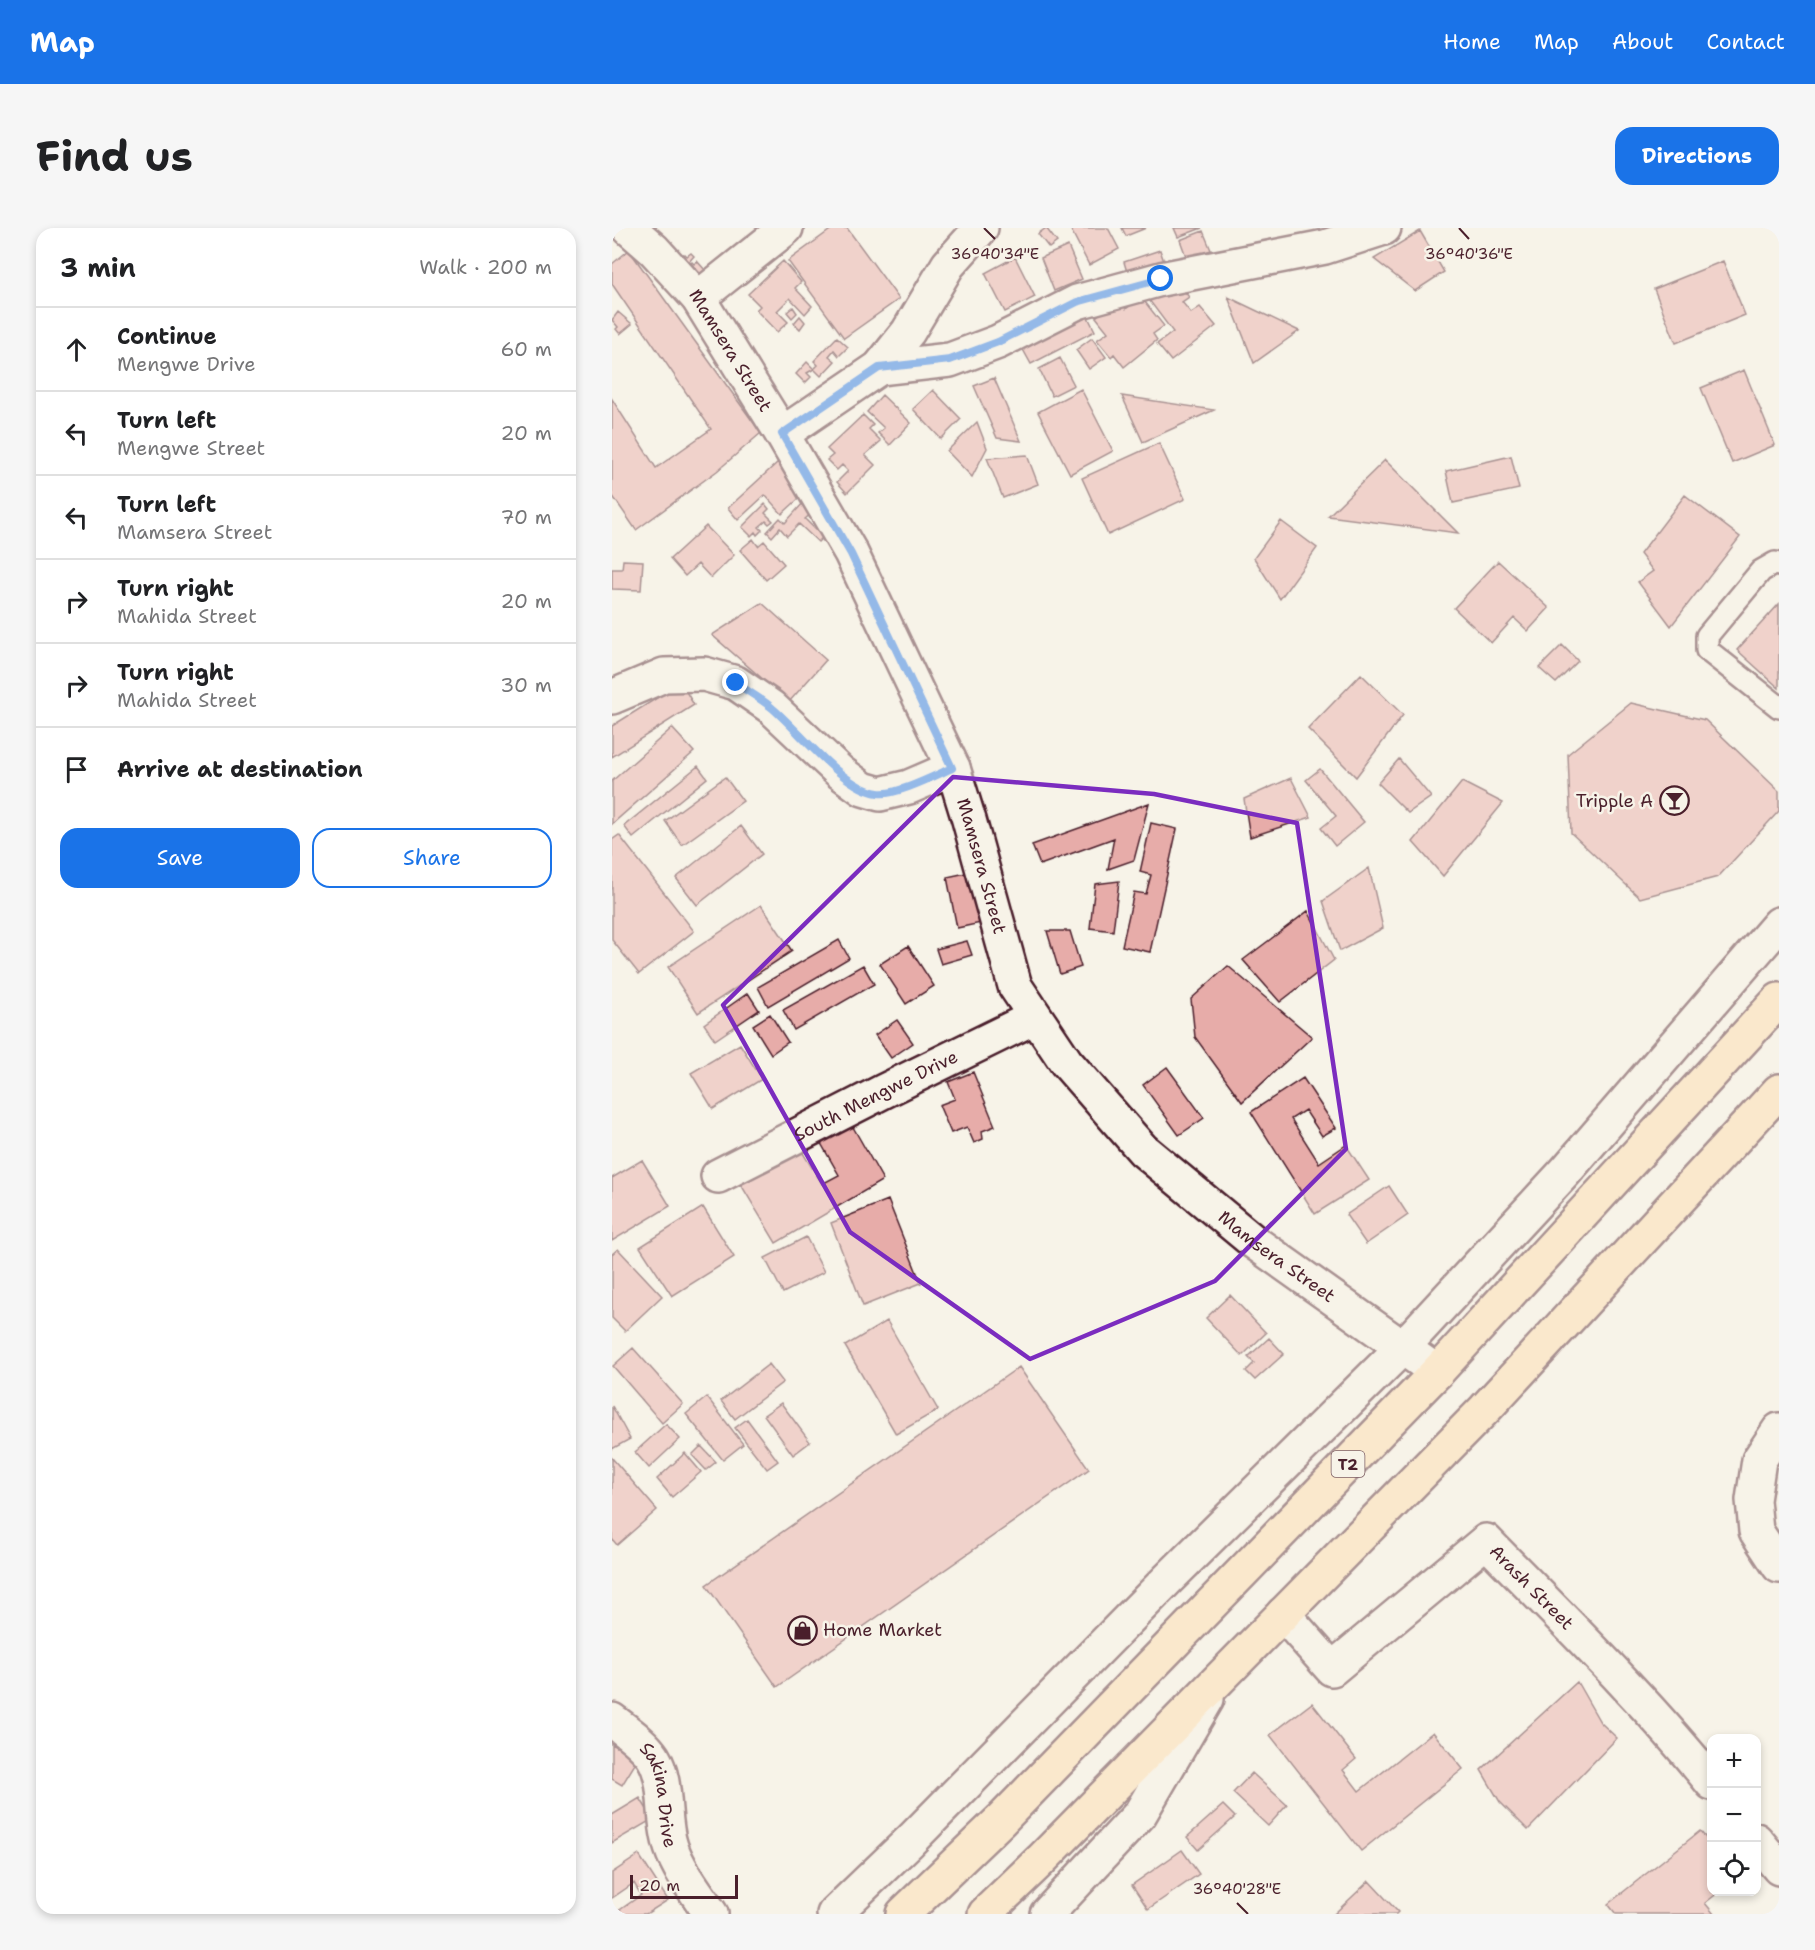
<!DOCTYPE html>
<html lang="en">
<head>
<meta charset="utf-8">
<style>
  :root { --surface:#fff; --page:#f6f6f6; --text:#202124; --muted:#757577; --line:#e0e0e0; --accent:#1a73e8 }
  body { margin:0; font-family:"Shantell Sans",sans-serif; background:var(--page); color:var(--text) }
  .controls { position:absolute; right:18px; bottom:18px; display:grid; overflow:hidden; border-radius:12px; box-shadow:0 3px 9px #0003 }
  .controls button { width:54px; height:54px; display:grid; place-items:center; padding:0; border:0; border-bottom:2px solid var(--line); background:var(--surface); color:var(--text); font:30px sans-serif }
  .scale { position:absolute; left:18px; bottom:15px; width:108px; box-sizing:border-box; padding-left:6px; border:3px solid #4a1f2b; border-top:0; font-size:16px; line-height:21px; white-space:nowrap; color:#4a1f2b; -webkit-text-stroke:4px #f7f3e8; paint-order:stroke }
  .stop { position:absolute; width:18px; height:18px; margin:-14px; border:4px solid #1a73e8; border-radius:50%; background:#fff }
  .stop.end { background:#1a73e8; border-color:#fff; box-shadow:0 2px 6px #0008 }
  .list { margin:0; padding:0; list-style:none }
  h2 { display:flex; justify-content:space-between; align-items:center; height:78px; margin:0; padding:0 24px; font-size:26px }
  h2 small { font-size:20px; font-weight:400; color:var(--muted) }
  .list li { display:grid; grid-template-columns:39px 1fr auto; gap:18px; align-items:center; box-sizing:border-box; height:84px; padding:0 24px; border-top:2px solid var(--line) }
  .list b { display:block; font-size:22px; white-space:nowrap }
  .list p { margin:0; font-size:20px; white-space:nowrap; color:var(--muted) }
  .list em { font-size:20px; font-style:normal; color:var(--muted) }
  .actions { display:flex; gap:12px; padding:18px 24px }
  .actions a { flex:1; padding:14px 0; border:2px solid var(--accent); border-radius:18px; text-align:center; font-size:21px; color:var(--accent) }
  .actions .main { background:var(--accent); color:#fff }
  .icon { flex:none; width:33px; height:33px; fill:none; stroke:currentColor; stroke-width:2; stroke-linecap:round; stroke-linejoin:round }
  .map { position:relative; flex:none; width:1167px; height:1686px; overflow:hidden; border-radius:18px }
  header { display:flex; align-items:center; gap:36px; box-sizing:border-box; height:84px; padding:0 30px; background:var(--accent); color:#fff }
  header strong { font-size:28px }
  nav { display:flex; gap:33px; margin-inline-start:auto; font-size:21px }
  .intro { display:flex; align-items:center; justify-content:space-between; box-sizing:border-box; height:144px; padding:0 36px }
  h1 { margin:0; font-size:42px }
  .button { padding:15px 27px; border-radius:18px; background:var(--accent); color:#fff; font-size:21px; font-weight:700 }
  main { display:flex; gap:36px; padding:0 36px }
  aside { flex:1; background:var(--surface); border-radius:18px; box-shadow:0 3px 9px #0003 }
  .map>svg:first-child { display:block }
  .building { fill:#e7aca9; stroke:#4a1f2b; stroke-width:1.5 }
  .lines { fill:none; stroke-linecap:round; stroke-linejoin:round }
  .lane-casing { stroke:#4a1f2b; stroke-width:26 }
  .street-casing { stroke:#4a1f2b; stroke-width:38 }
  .highway-casing { stroke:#4a1f2b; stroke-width:38 }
  .lane { stroke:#f7f3e8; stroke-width:21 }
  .street { stroke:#f7f3e8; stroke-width:33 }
  .highway { stroke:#fddcac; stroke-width:33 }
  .route { stroke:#1a73e8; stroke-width:8 }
  .marked { fill:none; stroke:#7b2cbf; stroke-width:4.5; stroke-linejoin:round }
  .ticks { fill:none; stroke:#4a1f2b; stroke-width:2 }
  .labels { text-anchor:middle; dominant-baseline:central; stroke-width:5; stroke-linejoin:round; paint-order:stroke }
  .shield { fill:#f7f3e8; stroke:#7e5f64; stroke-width:1.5 }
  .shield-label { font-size:16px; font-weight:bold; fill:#4a1f2b }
  .street-label { font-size:18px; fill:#4a1f2b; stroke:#f7f3e8 }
  .poi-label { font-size:18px; fill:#4a1f2b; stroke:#f7f3e8; text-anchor:end }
  .ticks-label { font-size:15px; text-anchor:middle; fill:#4a1f2b; stroke:#f7f3e8; stroke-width:5; stroke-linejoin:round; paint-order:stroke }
</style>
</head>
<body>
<header>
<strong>Map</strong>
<nav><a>Home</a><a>Map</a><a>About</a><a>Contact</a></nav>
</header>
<div class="intro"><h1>Find us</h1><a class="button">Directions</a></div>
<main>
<aside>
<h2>3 min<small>Walk · 200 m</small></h2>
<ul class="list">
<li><svg class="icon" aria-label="ahead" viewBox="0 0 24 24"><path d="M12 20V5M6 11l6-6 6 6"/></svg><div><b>Continue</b><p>Mengwe Drive</p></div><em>60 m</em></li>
<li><svg class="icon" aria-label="left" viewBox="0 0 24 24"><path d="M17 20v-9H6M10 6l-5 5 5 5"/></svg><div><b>Turn left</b><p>Mengwe Street</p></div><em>20 m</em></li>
<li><svg class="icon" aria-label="left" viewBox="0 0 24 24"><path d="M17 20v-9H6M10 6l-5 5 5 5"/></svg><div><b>Turn left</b><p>Mamsera Street</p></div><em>70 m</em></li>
<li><svg class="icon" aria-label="right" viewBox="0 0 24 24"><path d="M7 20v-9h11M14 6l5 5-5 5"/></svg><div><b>Turn right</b><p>Mahida Street</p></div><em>20 m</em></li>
<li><svg class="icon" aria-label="right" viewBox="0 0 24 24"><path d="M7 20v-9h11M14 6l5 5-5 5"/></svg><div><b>Turn right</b><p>Mahida Street</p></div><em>30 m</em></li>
<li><svg class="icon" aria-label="arrive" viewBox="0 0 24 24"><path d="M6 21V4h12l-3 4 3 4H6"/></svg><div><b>Arrive at destination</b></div></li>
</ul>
<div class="actions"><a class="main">Save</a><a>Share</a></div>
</aside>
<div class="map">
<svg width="1167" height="1686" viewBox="0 0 1167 1686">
  <rect width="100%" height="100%" fill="#f7f3e8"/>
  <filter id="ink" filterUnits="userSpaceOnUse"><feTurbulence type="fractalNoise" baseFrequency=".0167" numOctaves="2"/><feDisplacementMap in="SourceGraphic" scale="12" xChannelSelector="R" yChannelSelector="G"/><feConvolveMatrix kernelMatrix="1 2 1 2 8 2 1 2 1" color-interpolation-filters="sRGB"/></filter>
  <g filter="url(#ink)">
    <path class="building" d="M 221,0 L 235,0 L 287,71 L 232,110 L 176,33 Z
      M 434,0 L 445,14 L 437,20 L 426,6 Z
      M 458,0 L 496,0 L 507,21 L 477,37 Z
      M 510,0 L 534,0 L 514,8 Z
      M 562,0 L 590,0 L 566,9 Z
      M 591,3 L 599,22 L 575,31 L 568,12 Z
      M 808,3 L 832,44 L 803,63 L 762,31 Z
      M 456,18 L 470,51 L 442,63 L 429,30 Z
      M 17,22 L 149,205 L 105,243 L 24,302 L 0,267 L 0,171 L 44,240 L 99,201 L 0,56 L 0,36 Z
      M 548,22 L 555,42 L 518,54 L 512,34 Z
      M 79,25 L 82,28 L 74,37 L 69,33 L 72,30 L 70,28 L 73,26 L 75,28 Z
      M 403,29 L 423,69 L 393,84 L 373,45 Z
      M 85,33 L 93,42 L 86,48 L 79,41 L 81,38 L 78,36 L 80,34 L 82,36 Z
      M 171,33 L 189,54 L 183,60 L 200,78 L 193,86 L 178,70 L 165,83 L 176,94 L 165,104 L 144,82 L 148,78 L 136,66 Z
      M 1111,33 L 1133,87 L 1064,115 L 1042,61 Z
      M 563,52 L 577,69 L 570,74 L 579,85 L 588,79 L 604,98 L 559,133 L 545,116 L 561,104 L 537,72 Z
      M 529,69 L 552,98 L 541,106 L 545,112 L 512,139 L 502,126 L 499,129 L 485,112 L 496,104 L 484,89 L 506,71 L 514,81 Z
      M 616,69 L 687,103 L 642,135 Z
      M 181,79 L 185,85 L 180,90 L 175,84 Z
      M 473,83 L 483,103 L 419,136 L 408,116 Z
      M 6,84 L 20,96 L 8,106 L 4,101 L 6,99 L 0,92 Z
      M 188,88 L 193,94 L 188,101 L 182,95 Z
      M 225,109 L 236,119 L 227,128 L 222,122 L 217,128 L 223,133 L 209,148 L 202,141 L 206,137 L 202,133 Z
      M 480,110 L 494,129 L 477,141 L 464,122 Z
      M 448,130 L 462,157 L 440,168 L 427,141 Z
      M 195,134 L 202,141 L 195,145 L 199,149 L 193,155 L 184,146 Z
      M 1132,142 L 1163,217 L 1120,235 L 1089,160 Z
      M 382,150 L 409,213 L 385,210 L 362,158 Z
      M 469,161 L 501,223 L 458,246 L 426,184 Z
      M 321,162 L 349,191 L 329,211 L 301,181 Z
      M 270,167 L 299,195 L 278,217 L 266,205 L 272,200 L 255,184 Z
      M 510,168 L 602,182 L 531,214 Z
      M 251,187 L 261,197 L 257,201 L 269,213 L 253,227 L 263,237 L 235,265 L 225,254 L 236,243 L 230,237 L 225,242 L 215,232 L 221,227 L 215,221 Z
      M 365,194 L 375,220 L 360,249 L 335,223 Z
      M 547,215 L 573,271 L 496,307 L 470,250 Z
      M 415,227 L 426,256 L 391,270 L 375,230 Z
      M 899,228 L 907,261 L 841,275 L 834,243 Z
      M 773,232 L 846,305 L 716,288 Z
      M 166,234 L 194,264 L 170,286 L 153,267 L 126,292 L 116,280 Z
      M 1073,267 L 1128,309 L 1059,398 L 1026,354 L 1041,343 L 1028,326 Z
      M 191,275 L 200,285 L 193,291 L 211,309 L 206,314 L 187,296 L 175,308 L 168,300 L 160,309 L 155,304 L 168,290 L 173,295 Z
      M 153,276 L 157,281 L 153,285 L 161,293 L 157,296 L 154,293 L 147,299 L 150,302 L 145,307 L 143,304 L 139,308 L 130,299 Z
      M 669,293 L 705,320 L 668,371 L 642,330 Z
      M 94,298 L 122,327 L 99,350 L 86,336 L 73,348 L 58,331 Z
      M 141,311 L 146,318 L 152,313 L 172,336 L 154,352 L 128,322 Z
      M 11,332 L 31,333 L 29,362 L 0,361 L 0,341 L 10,341 Z
      M 886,333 L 937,380 L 916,403 L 902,390 L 879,415 L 842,380 Z
      M 150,375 L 214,432 L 177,474 L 100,407 Z
      M 1167,376 L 1167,460 L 1125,422 Z
      M 950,417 L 966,433 L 944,455 L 927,440 Z
      M 749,446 L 791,487 L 744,549 L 696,501 Z
      M 69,455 L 82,477 L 0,529 L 0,498 Z
      M 1019,475 L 1093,492 L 1167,563 L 1167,583 L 1106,649 L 1028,670 L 959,605 L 956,526 Z
      M 60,500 L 82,524 L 0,596 L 0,553 Z
      M 787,531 L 819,569 L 796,585 L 766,555 Z
      M 86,538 L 95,550 L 21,610 L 12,598 Z
      M 708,541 L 752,594 L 723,618 L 709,600 L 724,588 L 694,552 Z
      M 113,549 L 131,573 L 70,617 L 53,593 Z
      M 679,550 L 699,589 L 638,609 L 632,571 Z
      M 850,554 L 891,575 L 831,648 L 801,614 Z
      M 537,575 L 522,632 L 496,641 L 502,610 L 428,637 L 420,617 Z
      M 539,595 L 565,601 L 538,724 L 510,718 L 522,664 L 534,666 L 539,647 L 528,644 Z
      M 129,598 L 150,626 L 85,677 L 64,650 Z
      M 7,607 L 82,703 L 27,746 L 0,712 L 0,612 Z
      M 757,640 L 771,700 L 728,723 L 711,673 Z
      M 359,644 L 369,695 L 345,700 L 335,649 Z
      M 507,653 L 501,703 L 478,700 L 483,656 Z
      M 149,677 L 180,723 L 86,785 L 56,739 Z
      M 696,683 L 722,732 L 668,774 L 631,732 Z
      M 435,703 L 458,703 L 469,739 L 448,746 Z
      M 227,712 L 237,730 L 156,778 L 146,759 Z
      M 355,713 L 360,727 L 329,736 L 324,721 Z
      M 296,718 L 322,758 L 294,776 L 268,736 Z
      M 251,737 L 262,756 L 182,802 L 171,782 Z
      M 616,738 L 700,809 L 630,874 L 583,809 L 579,771 Z
      M 136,765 L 147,782 L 103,812 L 92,796 Z
      M 158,786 L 176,814 L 159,826 L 141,797 Z
      M 285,792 L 301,815 L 279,830 L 263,807 Z
      M 128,816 L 150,851 L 101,881 L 79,845 Z
      M 555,839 L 592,890 L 567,907 L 531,857 Z
      M 361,844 L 383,898 L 370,903 L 371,911 L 362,915 L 355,899 L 339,905 L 327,877 L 343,871 L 336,854 Z
      M 691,850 L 724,900 L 710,908 L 693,882 L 679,891 L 707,935 L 734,917 L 757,952 L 703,986 L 639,884 Z
      M 237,892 L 271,952 L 164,1015 L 128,955 L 188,920 L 210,956 L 227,947 L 206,910 Z
      M 30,932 L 58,978 L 0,1013 L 0,950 Z
      M 777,958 L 796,987 L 754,1016 L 734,987 Z
      M 276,972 L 309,1055 L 251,1078 L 219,995 Z
      M 91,979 L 122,1029 L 60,1068 L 28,1019 Z
      M 194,1009 L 212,1044 L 171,1065 L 153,1030 Z
      M 6,1021 L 50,1068 L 13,1103 L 0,1090 L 0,1026 Z
      M 618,1067 L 654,1105 L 630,1128 L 594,1090 Z
      M 275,1093 L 326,1182 L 284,1206 L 233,1118 Z
      M 657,1110 L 672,1126 L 643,1152 L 634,1143 L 642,1135 L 636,1129 Z
      M 21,1120 L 71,1176 L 50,1195 L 1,1138 Z
      M 157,1136 L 171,1154 L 123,1191 L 109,1173 Z
      M 407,1139 L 477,1241 L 165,1459 L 94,1357 Z
      M 95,1169 L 131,1216 L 111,1232 L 74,1186 Z
      M 169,1175 L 198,1214 L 181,1227 L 152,1187 Z
      M 0,1178 L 18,1211 L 0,1221 Z
      M 135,1191 L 166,1233 L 155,1241 L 123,1200 Z
      M 54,1196 L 68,1211 L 37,1240 L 23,1224 Z
      M 89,1218 L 104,1234 L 94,1242 L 80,1227 Z
      M 73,1225 L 89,1244 L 60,1269 L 45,1251 Z
      M 0,1230 L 45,1282 L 5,1317 L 0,1311 Z
      M 965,1454 L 988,1494 L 1005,1510 L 916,1602 L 888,1574 L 869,1542 Z
      M 700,1475 L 744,1531 L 731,1542 L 747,1563 L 821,1504 L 851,1541 L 749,1623 L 658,1507 Z
      M 0,1516 L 26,1531 L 10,1557 L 0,1551 Z
      M 640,1545 L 675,1577 L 656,1598 L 621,1565 Z
      M 28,1570 L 41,1591 L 0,1615 L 0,1587 Z
      M 611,1577 L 623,1589 L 586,1622 L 575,1609 Z
      M 1088,1603 L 1100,1617 L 1100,1664 L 1107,1664 L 1093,1675 L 1102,1686 L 1004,1686 L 996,1676 Z
      M 570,1622 L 587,1646 L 536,1681 L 520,1657 Z
      M 27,1627 L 56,1672 L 34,1686 L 2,1686 L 29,1667 L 22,1655 L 0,1670 L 0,1645 Z
      M 757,1653 L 786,1684 L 784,1686 L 722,1686 Z"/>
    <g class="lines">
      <defs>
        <path id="lane" d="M 1167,337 L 1163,335 L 1149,343 L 1095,408 L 1095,422 L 1167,479"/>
        <g id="street">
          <path id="s1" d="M 17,0 L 42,22 L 86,70 L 170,206 L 239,325 L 341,540 L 357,592 L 403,758 L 454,834 L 531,922 L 642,1014 L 825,1144"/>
          <path d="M 86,70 L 174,0"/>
          <path d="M 267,140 L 338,132 L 386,114 L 465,74 L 549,51 L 713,19 L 772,0"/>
          <path d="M 170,206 L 267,140 L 296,104 L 336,37 L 369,0"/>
          <path d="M 0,469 L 52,447 L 92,446 L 124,455 L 159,479 L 228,544 L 251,561 L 268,566 L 297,559 L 341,540"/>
          <path id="s2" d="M 106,948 L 272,863 L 423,789"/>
          <path d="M 1167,1202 L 1147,1232 L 1141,1272 L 1144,1303 L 1167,1338"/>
          <path id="s3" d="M 671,1386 L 720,1441 L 874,1313 C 951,1392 1031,1469 1100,1555"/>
          <path id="s4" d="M 0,1492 C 14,1503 31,1514 41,1529 C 57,1555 49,1590 59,1619 C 67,1643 85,1665 99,1686"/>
          <path d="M 1144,1612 L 1167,1640"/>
          <path d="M 222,1686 L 298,1613 L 556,1351 L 790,1120 L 953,944 L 1167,696"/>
          <path d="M 435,1686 L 528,1586 L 595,1471"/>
        </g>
        <path id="highway" d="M 291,1686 L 389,1592 L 825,1144 L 1167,772
          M 373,1686 L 429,1632 L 873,1181 L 1167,863"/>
      </defs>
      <use href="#lane" class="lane-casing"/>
      <use href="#street" class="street-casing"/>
      <use href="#highway" class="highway-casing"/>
      <use href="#lane" class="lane"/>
      <use href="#street" class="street"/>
      <use href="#highway" class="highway"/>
    </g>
  </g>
  <g class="lines" filter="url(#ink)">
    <path class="route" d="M 124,455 C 135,463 148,470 159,479 C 186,501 231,561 266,565 C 283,568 324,547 340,540 L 239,326 L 170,206 L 267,140 L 338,132 L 386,114 L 465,74 L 549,51"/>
  </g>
  <path d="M0 0H1167V1686H0ZM 341,549 L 542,566 L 685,595 L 734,921 L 603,1053 L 418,1131 L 238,1004 L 111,777 Z" fill="#f7f3e8" fill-opacity=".55" fill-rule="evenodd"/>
  <path class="marked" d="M 341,549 L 542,566 L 685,595 L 734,921 L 603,1053 L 418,1131 L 238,1004 L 111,777 Z"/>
  <path class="ticks" d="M 372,0 L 383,11M 847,0 L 857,11M 625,1675 L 636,1686"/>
  <defs>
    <symbol id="bar-ring" viewBox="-11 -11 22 22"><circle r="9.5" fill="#f7f3e8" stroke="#4a1f2b" stroke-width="1.5"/><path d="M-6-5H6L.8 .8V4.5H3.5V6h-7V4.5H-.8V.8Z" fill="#4a1f2b"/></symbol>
    <symbol id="shop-ring" viewBox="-11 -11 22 22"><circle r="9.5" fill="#f7f3e8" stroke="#4a1f2b" stroke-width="1.5"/><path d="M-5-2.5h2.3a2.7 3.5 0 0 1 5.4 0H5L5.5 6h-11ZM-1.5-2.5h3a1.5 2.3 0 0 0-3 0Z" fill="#4a1f2b"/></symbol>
  </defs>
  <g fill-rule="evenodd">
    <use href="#bar-ring" x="1046" y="556" width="33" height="33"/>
    <use href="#shop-ring" x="174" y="1386" width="33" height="33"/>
  </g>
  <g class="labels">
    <rect class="shield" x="719.5" y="1223" width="33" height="26" rx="4.5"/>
    <g class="shield-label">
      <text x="736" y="1236">T2</text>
    </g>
    <g class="street-label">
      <text stroke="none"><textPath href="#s1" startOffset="160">Mamsera Street</textPath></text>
      <text stroke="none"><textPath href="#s1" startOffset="736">Mamsera Street</textPath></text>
      <text stroke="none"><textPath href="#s2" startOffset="177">South Mengwe Drive</textPath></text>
      <text stroke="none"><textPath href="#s1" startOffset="1240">Mamsera Street</textPath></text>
      <text stroke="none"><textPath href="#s3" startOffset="339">Arash Street</textPath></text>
      <text stroke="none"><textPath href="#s4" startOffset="94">Sakina Drive</textPath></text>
    </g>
    <g class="poi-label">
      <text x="1041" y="573">Tripple A</text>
      <text x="211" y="1402" text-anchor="start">Home Market</text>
    </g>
  </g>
  <g class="ticks-label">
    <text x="383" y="31">36°40'34"E</text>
    <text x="857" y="31">36°40'36"E</text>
    <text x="625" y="1666">36°40'28"E</text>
  </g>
</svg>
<div class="controls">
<button>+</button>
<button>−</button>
<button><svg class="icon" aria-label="locate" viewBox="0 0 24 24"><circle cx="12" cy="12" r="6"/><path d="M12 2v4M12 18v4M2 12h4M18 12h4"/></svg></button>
</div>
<div class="scale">20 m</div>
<div class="stop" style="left:549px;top:51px"></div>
<div class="stop end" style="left:124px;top:455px"></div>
</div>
</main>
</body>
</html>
